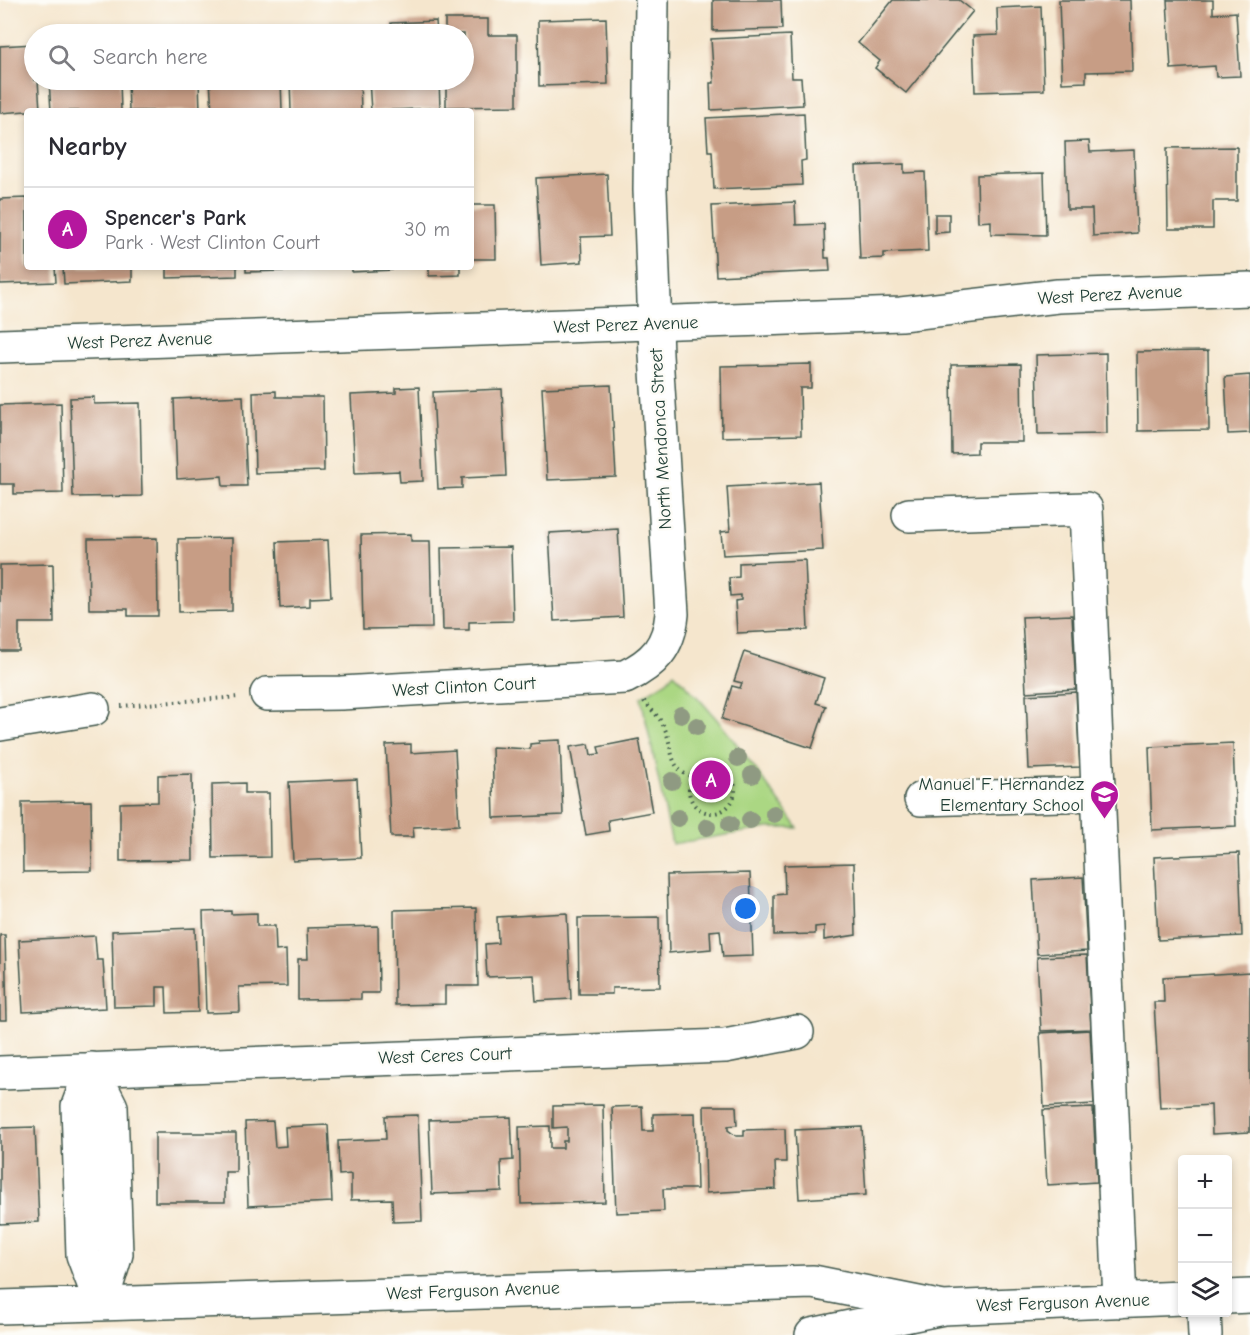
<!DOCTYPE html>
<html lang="en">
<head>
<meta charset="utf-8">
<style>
  :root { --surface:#fff; --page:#f7f7f7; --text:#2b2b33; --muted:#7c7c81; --line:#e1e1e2; --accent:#b5179e }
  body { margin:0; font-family:"Comic Neue",sans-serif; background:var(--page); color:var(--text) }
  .controls { position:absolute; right:18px; bottom:18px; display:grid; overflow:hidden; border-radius:6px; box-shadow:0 3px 9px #0003 }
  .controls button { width:54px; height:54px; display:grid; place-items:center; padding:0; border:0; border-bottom:2px solid var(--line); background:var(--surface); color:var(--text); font:30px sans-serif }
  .you { position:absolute; left:746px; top:909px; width:21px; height:21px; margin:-15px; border:4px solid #fff; border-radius:50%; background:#1a73e8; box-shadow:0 0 0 9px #1a73e833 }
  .badge { display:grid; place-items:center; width:39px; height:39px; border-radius:50%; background:var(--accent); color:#fff; font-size:20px; font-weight:700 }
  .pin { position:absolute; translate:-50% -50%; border:3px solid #fff; box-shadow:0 2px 6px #0006 }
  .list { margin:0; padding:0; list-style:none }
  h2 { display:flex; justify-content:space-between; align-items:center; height:78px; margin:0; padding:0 24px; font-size:26px }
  h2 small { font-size:20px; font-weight:400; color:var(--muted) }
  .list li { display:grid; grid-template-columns:39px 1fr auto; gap:18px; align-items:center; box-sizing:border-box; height:84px; padding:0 24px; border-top:2px solid var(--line) }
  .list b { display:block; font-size:22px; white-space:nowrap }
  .list p { margin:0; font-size:20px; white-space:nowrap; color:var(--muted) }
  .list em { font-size:20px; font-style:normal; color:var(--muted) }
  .icon { flex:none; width:33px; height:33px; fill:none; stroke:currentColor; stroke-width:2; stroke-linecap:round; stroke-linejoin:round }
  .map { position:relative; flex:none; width:1250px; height:1335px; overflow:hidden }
  .search { position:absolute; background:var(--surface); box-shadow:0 3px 9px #0003; left:24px; top:24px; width:450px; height:66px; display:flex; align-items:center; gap:15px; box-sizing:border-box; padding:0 21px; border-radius:33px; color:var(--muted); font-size:22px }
  .panel { position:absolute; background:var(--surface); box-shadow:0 3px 9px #0003; left:24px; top:108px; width:450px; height:162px; border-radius:6px }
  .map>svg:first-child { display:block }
  .green { fill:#abd783; stroke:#658a5c; stroke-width:1.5 }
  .building { fill:#c79d85 }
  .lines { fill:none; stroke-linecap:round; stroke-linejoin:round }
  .minor-casing { stroke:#3f564b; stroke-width:36 }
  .path { stroke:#3f564b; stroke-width:4; stroke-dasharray:1.5 4.5; stroke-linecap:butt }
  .minor { stroke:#fff; stroke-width:33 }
  .tree { fill:#8f9a82 }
  .labels { text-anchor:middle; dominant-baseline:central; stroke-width:5; stroke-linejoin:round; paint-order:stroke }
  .street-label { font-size:18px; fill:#1f3d34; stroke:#fdfcf7 }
  .poi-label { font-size:18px; fill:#1f3d34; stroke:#fdfcf7; text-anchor:end }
</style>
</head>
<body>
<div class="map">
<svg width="1250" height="1335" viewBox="0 0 1250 1335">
  <rect width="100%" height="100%" fill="#fdfcf7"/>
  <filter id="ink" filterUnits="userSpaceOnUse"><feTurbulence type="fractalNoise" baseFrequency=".0167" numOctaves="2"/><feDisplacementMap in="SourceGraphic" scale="12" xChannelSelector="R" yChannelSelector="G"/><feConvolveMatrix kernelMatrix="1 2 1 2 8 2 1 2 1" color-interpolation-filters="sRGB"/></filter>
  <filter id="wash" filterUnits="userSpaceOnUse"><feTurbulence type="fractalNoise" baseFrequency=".008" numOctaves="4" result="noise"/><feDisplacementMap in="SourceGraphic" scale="24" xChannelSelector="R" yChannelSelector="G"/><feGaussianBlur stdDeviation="1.35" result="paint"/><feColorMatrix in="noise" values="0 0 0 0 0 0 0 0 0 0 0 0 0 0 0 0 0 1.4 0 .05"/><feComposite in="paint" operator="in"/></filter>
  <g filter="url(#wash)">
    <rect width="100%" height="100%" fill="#f5e6cd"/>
    <path class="green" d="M 674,673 C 722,719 759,774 798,828 L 769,828 L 672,844 L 641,697 L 667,681 Z"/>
    <g id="blocks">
      <path class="building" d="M 713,0 L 781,0 L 782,29 L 713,31 Z
        M 893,0 L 959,0 L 973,11 L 906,93 L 875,68 L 880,61 L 858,43 Z
        M 1059,0 L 1130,0 L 1132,71 L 1086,72 L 1086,82 L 1062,83 Z
        M 1167,0 L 1213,0 L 1213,14 L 1236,12 L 1240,76 L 1216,77 L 1215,66 L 1171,69 Z
        M 1041,6 L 1044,90 L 975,92 L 973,36 L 998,35 L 997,8 Z
        M 606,18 L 608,84 L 539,86 L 538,20 Z
        M 445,19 L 488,19 L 488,35 L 517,35 L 517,106 L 446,107 L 446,80 L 464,80 L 464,34 L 445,34 Z
        M 436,21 L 437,34 L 392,34 L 391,23 Z
        M 329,28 L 329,34 L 289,34 L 289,29 Z
        M 278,31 L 278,34 L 240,34 L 240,33 Z
        M 790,35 L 792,78 L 801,78 L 803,105 L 711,110 L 710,83 L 714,83 L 711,39 Z
        M 34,44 L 34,80 L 38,80 L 40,110 L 0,113 L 0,46 Z
        M 49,80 L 120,80 L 121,111 L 51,111 Z
        M 128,80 L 199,80 L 200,111 L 129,111 Z
        M 210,80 L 281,80 L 282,111 L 212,111 Z
        M 290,80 L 360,80 L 361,111 L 291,111 Z
        M 369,80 L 439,80 L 440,108 L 371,111 Z
        M 804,113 L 806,160 L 801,161 L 802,185 L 714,189 L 712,151 L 708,151 L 706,118 Z
        M 1089,141 L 1090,152 L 1134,150 L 1137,233 L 1093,236 L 1092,209 L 1067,209 L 1065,142 Z
        M 1237,147 L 1237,201 L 1213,201 L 1213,229 L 1168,229 L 1167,148 Z
        M 904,164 L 904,173 L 925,172 L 928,251 L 884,253 L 884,258 L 860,259 L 856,166 Z
        M 1044,173 L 1046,235 L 991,234 L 991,221 L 978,222 L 977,175 Z
        M 607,174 L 610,236 L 581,237 L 582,262 L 541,265 L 536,178 Z
        M 27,198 L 27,267 L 55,267 L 56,282 L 0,284 L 0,199 Z
        M 795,202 L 796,225 L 824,224 L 825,258 L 829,258 L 830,271 L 716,276 L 712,206 Z
        M 471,205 L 495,205 L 496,259 L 471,259 Z
        M 935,214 L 949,214 L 949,232 L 935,233 Z
        M 63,267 L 132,267 L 132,281 L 64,284 Z
        M 167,267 L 237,267 L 237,276 L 167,278 Z
        M 246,267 L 313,267 L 313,270 L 246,272 Z
        M 352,267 L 392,267 L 392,270 L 352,272 Z
        M 429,267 L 460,267 L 460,275 L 429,276 Z
        M 1208,351 L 1209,430 L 1138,431 L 1137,352 Z
        M 1106,353 L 1107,434 L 1038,435 L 1036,355 Z
        M 811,364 L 811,388 L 800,388 L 801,435 L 722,437 L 721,366 Z
        M 1021,364 L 1022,442 L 977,442 L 977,453 L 952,454 L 951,365 Z
        M 1250,375 L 1250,433 L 1228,434 L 1225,377 Z
        M 611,385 L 616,477 L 547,480 L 542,388 Z
        M 419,387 L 423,481 L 400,482 L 399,471 L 355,473 L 351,395 L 396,393 L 396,388 Z
        M 502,389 L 506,476 L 462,478 L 462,488 L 438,489 L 433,392 Z
        M 276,391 L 276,397 L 323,397 L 324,471 L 255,473 L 253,392 Z
        M 243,396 L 247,486 L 223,486 L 222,476 L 177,479 L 174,399 Z
        M 94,397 L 94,404 L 140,403 L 142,496 L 73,497 L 70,398 Z
        M 61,403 L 63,493 L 14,494 L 14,484 L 0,484 L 0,405 Z
        M 819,482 L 823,550 L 723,555 L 721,532 L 730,531 L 727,487 Z
        M 618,529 L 623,617 L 554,621 L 549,533 Z
        M 411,534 L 411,541 L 430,541 L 432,628 L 363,629 L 361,535 Z
        M 157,538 L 158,616 L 128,616 L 128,609 L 89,609 L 88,539 Z
        M 232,538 L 232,611 L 179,612 L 178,539 Z
        M 328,540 L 331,597 L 310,598 L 310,606 L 280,608 L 277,542 Z
        M 511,547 L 513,621 L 469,622 L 469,630 L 443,630 L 441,548 Z
        M 805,560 L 808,630 L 737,633 L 735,601 L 741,600 L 741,595 L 730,596 L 729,578 L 739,577 L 739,563 Z
        M 53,564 L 54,623 L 19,623 L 19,651 L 0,651 L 0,565 Z
        M 1072,615 L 1076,689 L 1026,692 L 1022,617 Z
        M 744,652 L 824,678 L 816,703 L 826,706 L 812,748 L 722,719 L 732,686 L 740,688 L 742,683 L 734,681 Z
        M 1076,692 L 1080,767 L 1029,769 L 1026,695 Z
        M 639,739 L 652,812 L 608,820 L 609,831 L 586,835 L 570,747 L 589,744 L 591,755 L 600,754 L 598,747 Z
        M 560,740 L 563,815 L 494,818 L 492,747 L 530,749 L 530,744 L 539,743 L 539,741 Z
        M 1233,743 L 1236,826 L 1152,830 L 1149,747 Z
        M 411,744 L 411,753 L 455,750 L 459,825 L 413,827 L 414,837 L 391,837 L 386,745 Z
        M 192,774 L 193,860 L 120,861 L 120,803 L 158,802 L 158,775 Z
        M 357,779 L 361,858 L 293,861 L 289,782 Z
        M 245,783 L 245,793 L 269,793 L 270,857 L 213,858 L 212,784 Z
        M 91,801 L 92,871 L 23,872 L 22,802 Z
        M 1239,853 L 1242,936 L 1158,940 L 1154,857 Z
        M 854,863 L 856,935 L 824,940 L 824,926 L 815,927 L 815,934 L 774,935 L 774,895 L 785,894 L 784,865 Z
        M 750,873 L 753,956 L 723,957 L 720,930 L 710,931 L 711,949 L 669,953 L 667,875 Z
        M 1083,877 L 1087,951 L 1037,954 L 1033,880 Z
        M 476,908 L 478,986 L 445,986 L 445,1004 L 395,1005 L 394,910 Z
        M 231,911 L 231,914 L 257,913 L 257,926 L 275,926 L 276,951 L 286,950 L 287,986 L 239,987 L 240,1012 L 206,1013 L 203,912 Z
        M 567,913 L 571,999 L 536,1001 L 534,975 L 487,977 L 485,944 L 498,943 L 497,917 Z
        M 659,917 L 660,987 L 612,988 L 612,994 L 579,994 L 578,918 Z
        M 378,926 L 379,993 L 361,993 L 361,999 L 298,1000 L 298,959 L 308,959 L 307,928 Z
        M 195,928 L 198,1012 L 167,1013 L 166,987 L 157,987 L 157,1006 L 114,1007 L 112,931 Z
        M 0,935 L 5,935 L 7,1020 L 0,1020 Z
        M 95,936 L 97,960 L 103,960 L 106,1008 L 23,1012 L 19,940 Z
        M 1087,955 L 1091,1029 L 1041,1031 L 1037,957 Z
        M 1250,972 L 1250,1132 L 1212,1134 L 1211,1105 L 1160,1108 L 1154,1002 L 1164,1002 L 1163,977 Z
        M 1090,1030 L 1094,1104 L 1044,1107 L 1040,1033 Z
        M 603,1105 L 605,1202 L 521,1204 L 519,1127 L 550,1126 L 550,1148 L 563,1148 L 563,1141 L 567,1141 L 567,1127 L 553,1128 L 553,1106 Z
        M 642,1106 L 643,1131 L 653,1131 L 653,1114 L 695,1113 L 697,1189 L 663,1189 L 664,1211 L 616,1213 L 612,1107 Z
        M 704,1106 L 736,1106 L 737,1125 L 728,1126 L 728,1130 L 736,1136 L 744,1136 L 744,1130 L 785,1129 L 786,1162 L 775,1162 L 776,1189 L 706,1193 Z
        M 1093,1108 L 1097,1182 L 1047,1185 L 1043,1110 Z
        M 418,1115 L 422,1221 L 393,1222 L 392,1199 L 351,1200 L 351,1174 L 339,1175 L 338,1141 L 386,1139 L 385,1116 Z
        M 511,1117 L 513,1160 L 501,1161 L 502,1191 L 432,1194 L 429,1120 Z
        M 273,1121 L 275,1147 L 286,1146 L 285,1127 L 328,1125 L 332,1202 L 248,1206 L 245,1122 Z
        M 35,1127 L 39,1222 L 0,1224 L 0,1128 Z
        M 862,1127 L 866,1195 L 799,1199 L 795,1130 Z
        M 155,1133 L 236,1133 L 236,1172 L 225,1172 L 225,1202 L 155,1202 Z"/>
    </g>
  </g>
  <g filter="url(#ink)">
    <use href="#blocks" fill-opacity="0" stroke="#3f564b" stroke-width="1.5"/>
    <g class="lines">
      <defs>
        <path id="minor" d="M 0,346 L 901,314 L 1058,296 L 1250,289
          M 909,515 L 1086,509 L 1120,1301
          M 267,694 L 341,693 L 625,677 C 654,663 669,647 672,614 L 656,355 L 650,190 L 652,0
          M 0,724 L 93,709
          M 921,799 L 1096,794
          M 92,1069 L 111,1107 L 116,1254 L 101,1303
          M 92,1069 L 78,1106 L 83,1255 L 101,1303
          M 0,1073 L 725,1046 L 797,1032
          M 1228,1297 L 1250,1296
          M 0,1307 L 813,1282 L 943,1308
          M 1204,1312 L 1205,1335
          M 812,1335 L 943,1308 L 1182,1298"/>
      </defs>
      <use href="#minor" class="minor-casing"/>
      <path class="path" d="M 644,701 C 651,710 660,717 664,727 C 674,747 667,770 693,777
        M 121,706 L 239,697
        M689 790a23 23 0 1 1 46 0a23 23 0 1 1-46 0Z"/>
      <use href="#minor" class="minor"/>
    </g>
    <g class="tree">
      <circle cx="681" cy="715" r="9"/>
      <circle cx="697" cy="726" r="9"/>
      <circle cx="738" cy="758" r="9"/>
      <circle cx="752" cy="775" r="9"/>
      <circle cx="672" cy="781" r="9"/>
      <circle cx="774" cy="814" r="9"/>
      <circle cx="678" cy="818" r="9"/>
      <circle cx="750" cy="820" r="9"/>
      <circle cx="730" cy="824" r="9"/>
      <circle cx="707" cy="827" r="9"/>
    </g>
  </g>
  <defs>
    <symbol id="school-pin" viewBox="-11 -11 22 30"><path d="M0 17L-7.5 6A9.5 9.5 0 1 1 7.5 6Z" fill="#b5179e" stroke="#fdfcf7"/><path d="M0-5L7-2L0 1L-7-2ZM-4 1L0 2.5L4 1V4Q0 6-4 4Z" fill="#fff"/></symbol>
  </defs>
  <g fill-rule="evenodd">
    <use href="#school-pin" x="1088" y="778" width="33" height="45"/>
  </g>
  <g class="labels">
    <g class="street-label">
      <text transform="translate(1110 295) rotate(-3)">West Perez Avenue</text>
      <text transform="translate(626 325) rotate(-2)">West Perez Avenue</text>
      <text transform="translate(140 341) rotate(-2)">West Perez Avenue</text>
      <text transform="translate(661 439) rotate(-93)">North Mendonca Street</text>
      <text transform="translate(464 687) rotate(-3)">West Clinton Court</text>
      <text transform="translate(445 1056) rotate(-2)">West Ceres Court</text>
      <text transform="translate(473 1291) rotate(-2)">West Ferguson Avenue</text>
      <text transform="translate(1063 1303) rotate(-2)">West Ferguson Avenue</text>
    </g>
    <g class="poi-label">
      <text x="1084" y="784">Manuel F. Hernandez<tspan x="1084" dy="21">Elementary School</tspan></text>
    </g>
  </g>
</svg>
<div class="controls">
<button>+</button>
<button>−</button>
<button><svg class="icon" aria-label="layers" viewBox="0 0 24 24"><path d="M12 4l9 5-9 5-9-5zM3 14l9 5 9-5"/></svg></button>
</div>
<div class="you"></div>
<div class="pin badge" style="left:711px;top:780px">A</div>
<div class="search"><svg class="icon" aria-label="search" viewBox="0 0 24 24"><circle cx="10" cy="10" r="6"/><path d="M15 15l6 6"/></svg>Search here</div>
<section class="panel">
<h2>Nearby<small></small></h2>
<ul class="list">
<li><span class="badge">A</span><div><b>Spencer's Park</b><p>Park · West Clinton Court</p></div><em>30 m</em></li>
</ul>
</section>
</div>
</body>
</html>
